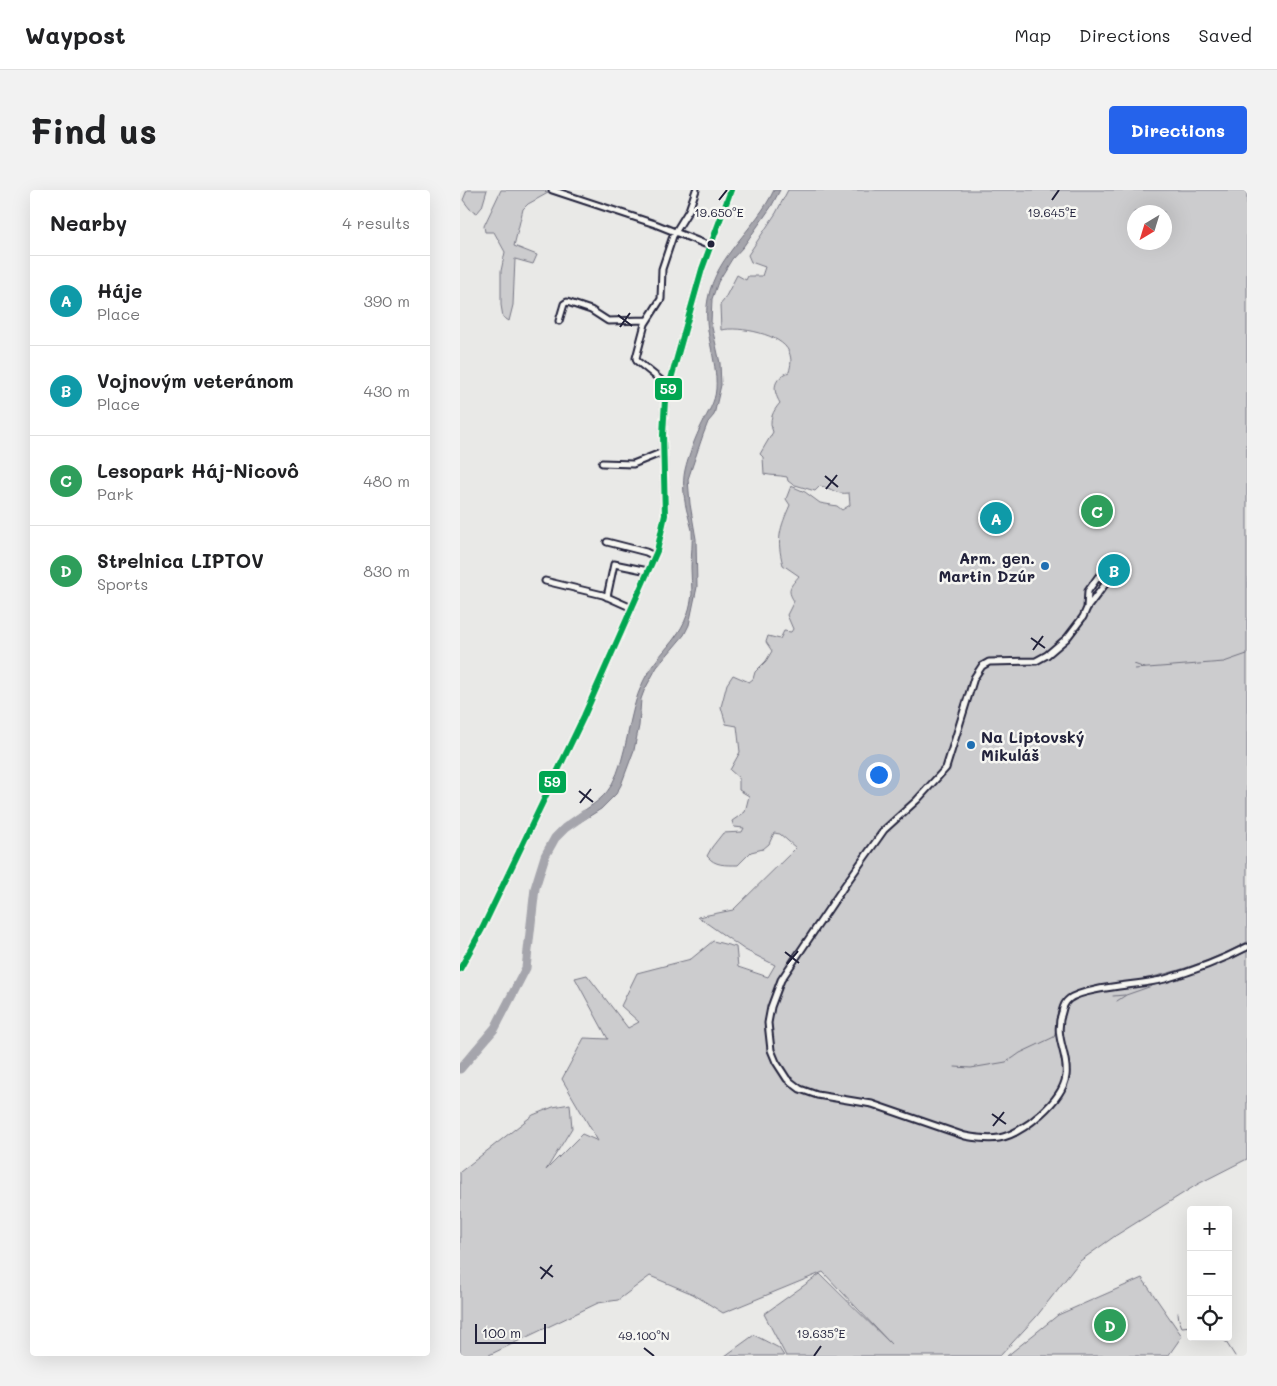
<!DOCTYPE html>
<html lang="en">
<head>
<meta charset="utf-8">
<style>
  :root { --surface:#fff; --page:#f2f2f2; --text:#202124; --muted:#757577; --line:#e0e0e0; --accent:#2563eb }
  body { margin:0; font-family:Mali,sans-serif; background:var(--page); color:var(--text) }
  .controls { position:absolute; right:15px; bottom:15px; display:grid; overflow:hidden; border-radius:5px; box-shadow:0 5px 20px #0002 }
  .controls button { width:45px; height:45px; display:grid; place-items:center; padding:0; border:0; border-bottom:1px solid var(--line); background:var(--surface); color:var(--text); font:25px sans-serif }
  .compass { position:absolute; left:667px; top:15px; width:45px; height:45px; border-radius:50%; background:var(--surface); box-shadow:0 5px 20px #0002; rotate:218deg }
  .scale { position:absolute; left:15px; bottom:12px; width:71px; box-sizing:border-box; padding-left:5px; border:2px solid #22223b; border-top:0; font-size:14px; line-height:18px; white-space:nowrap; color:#22223b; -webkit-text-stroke:4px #f6f6f2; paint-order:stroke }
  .you { position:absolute; left:418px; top:584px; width:18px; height:18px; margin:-12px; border:4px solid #fff; border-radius:50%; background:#1a73e8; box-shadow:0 0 0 8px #1a73e833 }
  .badge { display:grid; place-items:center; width:32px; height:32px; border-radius:50%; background:var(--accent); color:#fff; font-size:16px; font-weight:700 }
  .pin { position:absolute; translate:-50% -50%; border:2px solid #fff; box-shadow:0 1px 5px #0006 }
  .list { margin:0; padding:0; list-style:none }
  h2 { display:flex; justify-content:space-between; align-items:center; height:65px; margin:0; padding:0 20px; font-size:21px }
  h2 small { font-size:16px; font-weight:400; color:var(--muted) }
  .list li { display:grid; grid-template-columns:32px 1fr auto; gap:15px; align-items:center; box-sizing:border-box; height:90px; padding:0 20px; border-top:1px solid var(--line) }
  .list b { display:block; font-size:19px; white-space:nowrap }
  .list p { margin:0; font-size:16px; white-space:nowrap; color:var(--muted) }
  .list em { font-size:16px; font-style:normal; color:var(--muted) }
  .icon { flex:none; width:28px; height:28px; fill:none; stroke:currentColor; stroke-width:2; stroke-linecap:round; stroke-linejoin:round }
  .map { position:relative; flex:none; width:787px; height:1166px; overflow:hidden; border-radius:5px }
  header { display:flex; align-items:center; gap:30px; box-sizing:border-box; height:70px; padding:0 25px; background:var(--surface); border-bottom:1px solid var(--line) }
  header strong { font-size:24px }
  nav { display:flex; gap:28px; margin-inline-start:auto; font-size:18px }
  .intro { display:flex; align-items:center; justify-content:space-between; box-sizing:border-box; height:120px; padding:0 30px }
  h1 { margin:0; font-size:35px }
  .button { padding:12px 22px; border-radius:5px; background:var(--accent); color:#fff; font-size:18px; font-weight:700 }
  main { display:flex; gap:30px; padding:0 30px }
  aside { flex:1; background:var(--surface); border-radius:5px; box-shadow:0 5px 20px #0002 }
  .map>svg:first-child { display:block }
  .green { fill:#ccccce; stroke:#777784; fill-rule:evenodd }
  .water { fill:#a5a5ac; stroke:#71717f }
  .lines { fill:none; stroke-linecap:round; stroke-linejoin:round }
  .stream { stroke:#71717f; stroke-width:1 }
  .river { stroke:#a5a5ac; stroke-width:9 }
  .minor-casing { stroke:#22223b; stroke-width:9 }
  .minor { stroke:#f6f6f2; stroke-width:5 }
  .bus-1-casing { stroke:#f6f6f2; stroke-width:10 }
  .bus-1 { stroke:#00a651; stroke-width:6 }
  .ticks { fill:none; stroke:#22223b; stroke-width:2 }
  .bus-dot { fill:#22223b; stroke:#f6f6f2; stroke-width:2 }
  .poi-dot { fill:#1f6fb2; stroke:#f6f6f2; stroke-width:2 }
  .labels { text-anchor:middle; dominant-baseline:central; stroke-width:5; stroke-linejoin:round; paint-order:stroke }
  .poi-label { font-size:16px; font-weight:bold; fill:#22223b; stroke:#f6f6f2; text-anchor:end }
  .ticks-label { font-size:12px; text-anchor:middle; fill:#22223b; stroke:#f6f6f2; stroke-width:5; stroke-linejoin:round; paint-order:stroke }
  .line-badge { stroke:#f6f6f2; stroke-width:2 }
  .badge-label { font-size:14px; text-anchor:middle; font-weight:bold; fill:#fff }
</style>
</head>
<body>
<header>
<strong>Waypost</strong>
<nav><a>Map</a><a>Directions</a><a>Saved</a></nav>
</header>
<div class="intro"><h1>Find us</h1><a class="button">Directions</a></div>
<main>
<aside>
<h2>Nearby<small>4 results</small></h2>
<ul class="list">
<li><span class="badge" style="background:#0f9aa8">A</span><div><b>Háje</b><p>Place</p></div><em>390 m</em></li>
<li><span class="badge" style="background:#0f9aa8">B</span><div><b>Vojnovým veteránom</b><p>Place</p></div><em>430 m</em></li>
<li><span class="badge" style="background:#2e9e5b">C</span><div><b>Lesopark Háj-Nicovô</b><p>Park</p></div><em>480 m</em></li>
<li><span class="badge" style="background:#2e9e5b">D</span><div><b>Strelnica LIPTOV</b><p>Sports</p></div><em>830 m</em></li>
</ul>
</aside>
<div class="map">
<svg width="787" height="1166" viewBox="0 0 787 1166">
  <rect width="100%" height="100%" fill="#e9e9e7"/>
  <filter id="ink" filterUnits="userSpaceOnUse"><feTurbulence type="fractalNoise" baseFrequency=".02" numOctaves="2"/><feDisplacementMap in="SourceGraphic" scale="10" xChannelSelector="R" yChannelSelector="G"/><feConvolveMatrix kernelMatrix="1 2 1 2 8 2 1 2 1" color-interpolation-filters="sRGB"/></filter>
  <g filter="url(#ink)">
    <path class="green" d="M 7,0 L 27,0 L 22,17 L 17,23 L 10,19 L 3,10 Z
      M 41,0 L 83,0 L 88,3 L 68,14 L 63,19 L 54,56 L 77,65 L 73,74 L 55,69 L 53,115 L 49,131 L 43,127 L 41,115 L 41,81 L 45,62 L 34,42 L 25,42 L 24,36 Z
      M 328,0 L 787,0 L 787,969 L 738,994 L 655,1046 L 620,1071 L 576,1127 L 540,1166 L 326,1166 L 304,1124 L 360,1084 L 431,1154 L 363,1082 L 263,1123 L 233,1104 L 190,1086 L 158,1110 L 138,1113 L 27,1166 L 0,1166 L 0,982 L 73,925 L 93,917 L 110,914 L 112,938 L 86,980 L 122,944 L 138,951 L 102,889 L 124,848 L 148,849 L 115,788 L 127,785 L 168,838 L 179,832 L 161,816 L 177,783 L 231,769 L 253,751 L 276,757 L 278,777 L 308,787 L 315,775 L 285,760 L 238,727 L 273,720 L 336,658 L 320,644 L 314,643 L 309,654 L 303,659 L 291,662 L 278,675 C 265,675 255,676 247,666 L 252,657 L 263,643 L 282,642 L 284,638 L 274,637 L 272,631 L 285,622 L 289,606 L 279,600 L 279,588 L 270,580 L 280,562 L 277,536 L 266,534 L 261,517 L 267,494 L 273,485 L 289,492 L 293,489 L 295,482 L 306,471 L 312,461 L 306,452 L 308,446 L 320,449 L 324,441 L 331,442 L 333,439 L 327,425 L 334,411 C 326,399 331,396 339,386 L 323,375 C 316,349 320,338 330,315 L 326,309 L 331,296 L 345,302 L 360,313 L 377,316 L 382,320 L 390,315 L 389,303 C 375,305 373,298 360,296 L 355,301 L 332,294 L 328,291 L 327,287 C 318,285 312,286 304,284 L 303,267 L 300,264 L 313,242 C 308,230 313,221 320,213 C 312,199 313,189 329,182 C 331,175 332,169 329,162 C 322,144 279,136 261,140 L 260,115 L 264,110 L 277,85 L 286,90 L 288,86 L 302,86 L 305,77 L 291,72 L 288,65 L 316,23 ZM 674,22 L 704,22 L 704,52 L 674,52 Z
      M 682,1088 L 722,1146 L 708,1166 L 547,1166 L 598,1125 Z
      M 294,1145 L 319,1158 L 324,1166 L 265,1166 Z"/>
    <path class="water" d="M 314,0 L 320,0 L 311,17 L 283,57 L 272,69 L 258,92 L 252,109 L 251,133 L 260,173 L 261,195 L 254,225 L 248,232 L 243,245 L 228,289 L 230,314 L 236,349 L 237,397 L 229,435 L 224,445 L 197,477 L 184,501 L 181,509 L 179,536 L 174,560 L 161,595 L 156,604 L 141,619 L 117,634 L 114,627 C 127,618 142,611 151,596 C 169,564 167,525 183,492 C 199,458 227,448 232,404 C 232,395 231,386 231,377 C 231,365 233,352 232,340 C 231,335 229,330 228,325 C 224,312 222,293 225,280 C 228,266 236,246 242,234 C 248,222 255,213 256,199 C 258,169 242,140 248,109 C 256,65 296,39 314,0 Z"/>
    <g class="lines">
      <path class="stream" d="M 674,474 L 685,478
        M 675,479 L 764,472 L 787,464
        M 753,775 L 774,768 L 787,761
        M 659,794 C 703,786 747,774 787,752
        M 653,806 L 665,805
        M 657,811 L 666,805 L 709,790
        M 495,877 L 511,878 L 546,872 L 553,868 L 560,863 L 594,847 C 597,840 595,833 597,826 C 601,806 614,801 633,798
        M 718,1123 L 719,1130 L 722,1137 L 731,1136
        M 760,1147 L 766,1152 L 775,1166"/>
      <path class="river" d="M 0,879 L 35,838 L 66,778 L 75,698 L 85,666 L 95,648 L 105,638 L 125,624"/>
      <defs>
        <path id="minor" d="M 92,0 L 195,34 L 250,56
          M 99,131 L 104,114 L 107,112 L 131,120 L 148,131 L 187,130
          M 208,196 L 177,171 L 176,168 L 185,134 L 201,109 L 202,79 L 213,46 L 229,20 L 236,0
          M 142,273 L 173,274 L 203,262
          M 147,352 L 186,362 L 194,366
          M 85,391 L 143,405 L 172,418
          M 147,407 L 154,374 L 188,381
          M 627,418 L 628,401 L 638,387 L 646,393 L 627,418 L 623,427 L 607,448 L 587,465 L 576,471 L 529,472 L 522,476 L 514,488 L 486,578 L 457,610 L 424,640 L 385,695 L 321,790 L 311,817 L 308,833 L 311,860 L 316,872 L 327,889 L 340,899 L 357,905 L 412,914 L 505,946 C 516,948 528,950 539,948 C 563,944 603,910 606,886 C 609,864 593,848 602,822 C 603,817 605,812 609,809 C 624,797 683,795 705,789 C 733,781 762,770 787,757
          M 0,779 L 22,739 L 124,526 L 197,361 L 205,325 L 203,245 L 205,210 L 242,79 L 271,0"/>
      </defs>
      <use href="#minor" class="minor-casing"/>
      <use href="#minor" class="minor"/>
      <defs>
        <path id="bus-1" d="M 0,779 L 22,739 L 124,526 L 197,361 L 205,325 L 203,245 L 205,210 L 242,79 L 271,0"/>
      </defs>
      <use href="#bus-1" class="bus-1-casing"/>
      <use href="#bus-1" class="bus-1"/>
    </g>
  </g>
  <path class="ticks" d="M 259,10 L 267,0M 592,10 L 599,0M 158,125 L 172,136M 160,137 L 170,123M 365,286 L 378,297M 366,299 L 377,285M 571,448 L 585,458M 573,460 L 583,446M 119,601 L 133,612M 120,613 L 131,599M 325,762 L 339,773M 327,774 L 338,761M 532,924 L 546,934M 533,936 L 544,922M 80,1077 L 93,1087M 81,1089 L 92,1075M 184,1158 L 194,1166M 354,1166 L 361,1156"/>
  <circle class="bus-dot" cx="251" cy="54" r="4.5"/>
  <g class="poi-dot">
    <circle cx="585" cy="376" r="5"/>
    <circle cx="511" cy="555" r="5"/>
  </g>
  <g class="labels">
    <g class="poi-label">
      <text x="575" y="367">Arm. gen.<tspan x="575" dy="18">Martin Dzúr</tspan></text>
      <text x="521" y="546" text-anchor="start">Na Liptovský<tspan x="521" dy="18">Mikuláš</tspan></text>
    </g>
  </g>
  <g class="ticks-label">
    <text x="259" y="27">19.650°E</text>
    <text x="592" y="27">19.645°E</text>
    <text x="361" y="1148">19.635°E</text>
    <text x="184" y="1150">49.100°N</text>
  </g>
  <g class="line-badge">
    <rect x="194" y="187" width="29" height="24" rx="5" fill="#00a651"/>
    <rect x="78" y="580" width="29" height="24" rx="5" fill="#00a651"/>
  </g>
  <g class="badge-label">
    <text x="208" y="204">59</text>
    <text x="92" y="597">59</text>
  </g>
</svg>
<div class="controls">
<button>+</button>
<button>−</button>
<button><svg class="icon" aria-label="locate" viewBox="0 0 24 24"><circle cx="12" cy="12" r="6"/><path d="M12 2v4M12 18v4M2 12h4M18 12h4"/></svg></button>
</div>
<svg class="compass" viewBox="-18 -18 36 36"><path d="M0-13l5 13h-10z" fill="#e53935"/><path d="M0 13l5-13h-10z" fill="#757577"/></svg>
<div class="scale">100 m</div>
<div class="you"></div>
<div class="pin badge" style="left:536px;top:328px;background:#0f9aa8">A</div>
<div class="pin badge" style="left:654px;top:380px;background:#0f9aa8">B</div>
<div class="pin badge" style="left:637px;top:321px;background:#2e9e5b">C</div>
<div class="pin badge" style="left:650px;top:1135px;background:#2e9e5b">D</div>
</div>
</main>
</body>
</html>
